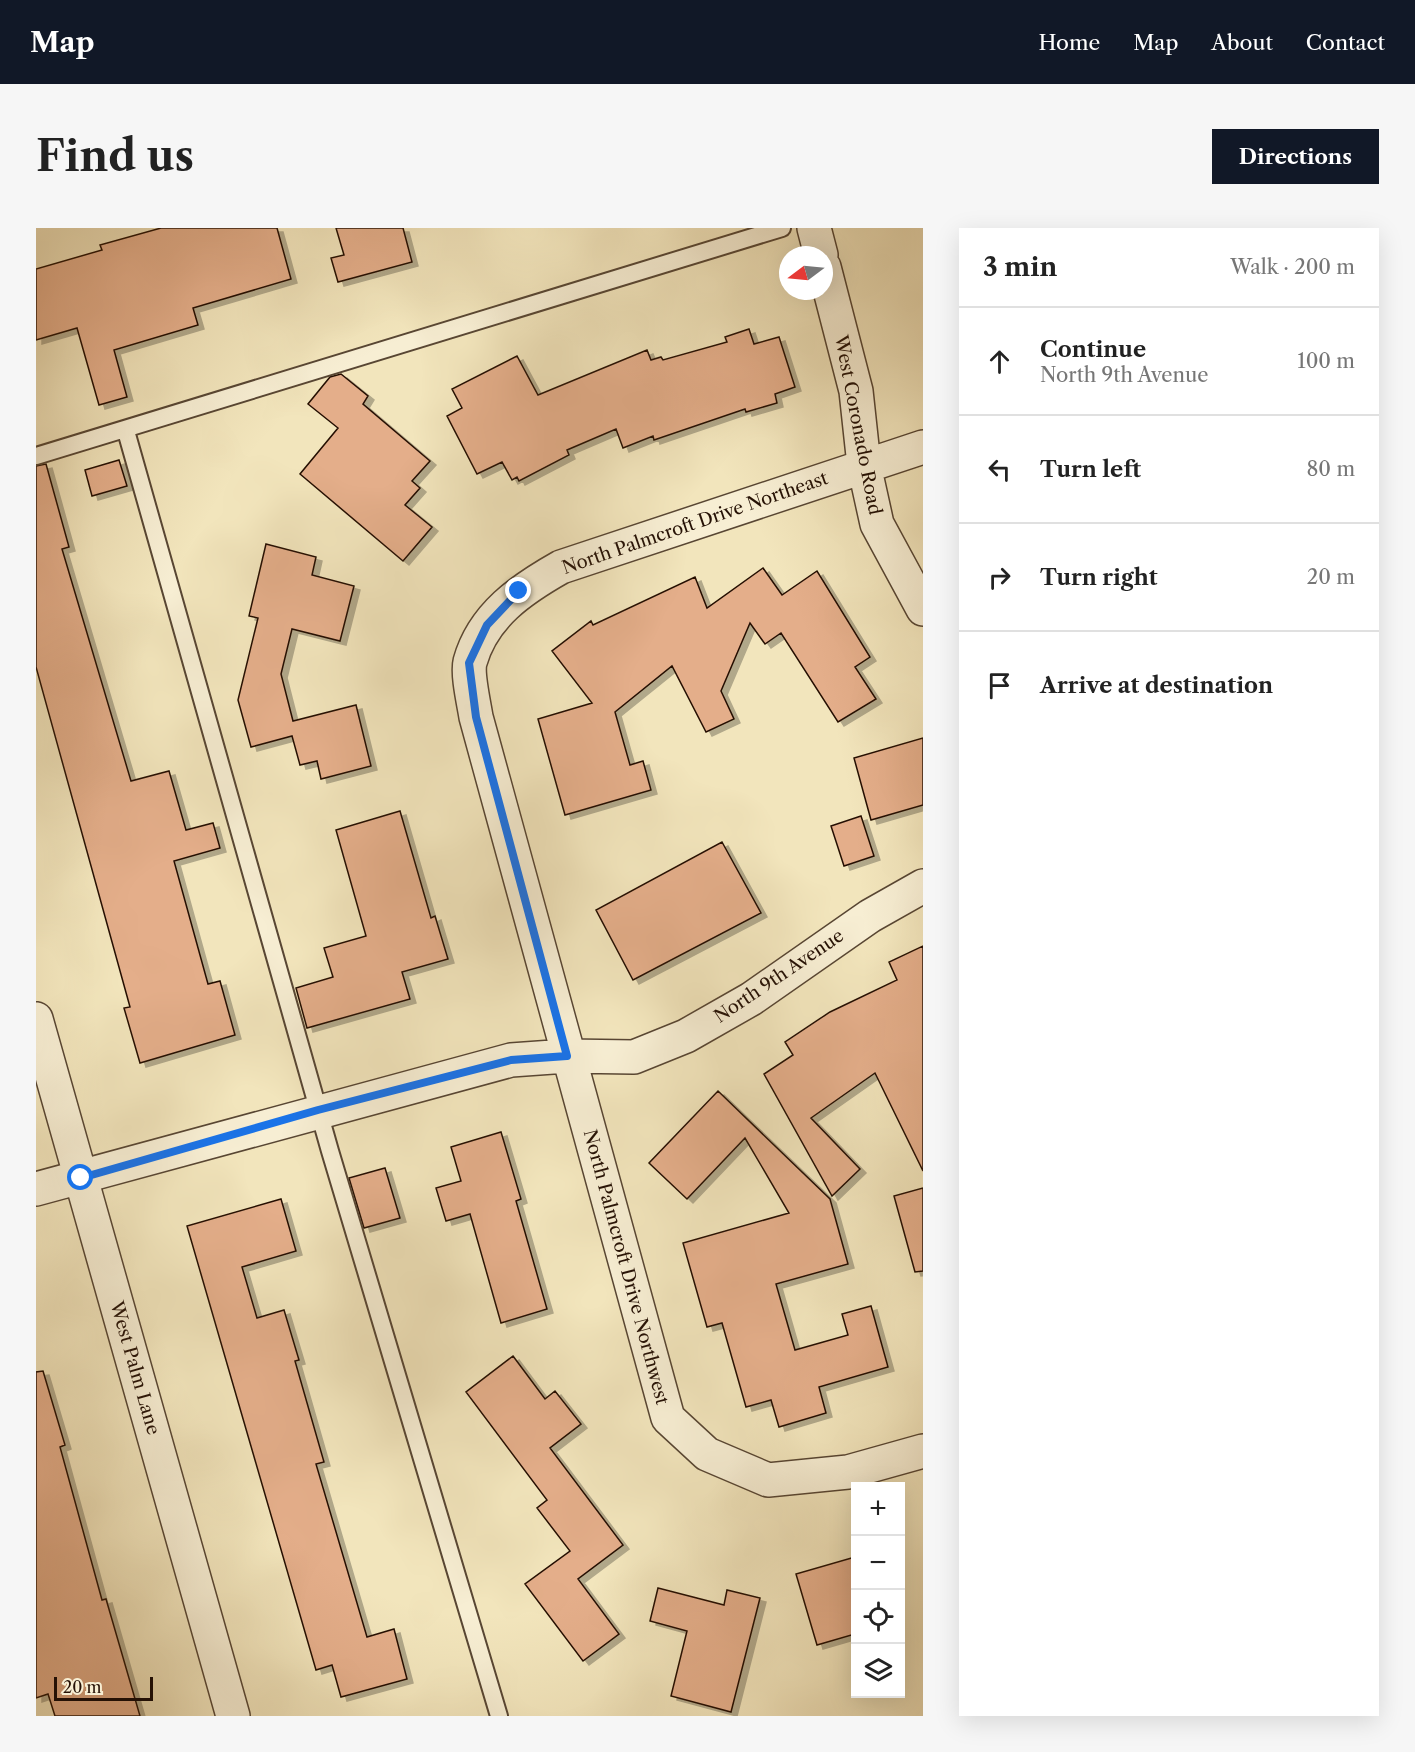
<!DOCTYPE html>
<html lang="en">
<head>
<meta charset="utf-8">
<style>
  :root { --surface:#fff; --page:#f6f6f6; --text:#222; --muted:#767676; --line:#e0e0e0; --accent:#111827 }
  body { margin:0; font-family:"Libre Caslon Text",serif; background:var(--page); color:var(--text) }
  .controls { position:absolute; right:18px; bottom:18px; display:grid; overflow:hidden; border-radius:0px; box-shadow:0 6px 24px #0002 }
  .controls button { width:54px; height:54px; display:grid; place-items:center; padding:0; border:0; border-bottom:2px solid var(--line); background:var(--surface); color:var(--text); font:30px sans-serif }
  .compass { position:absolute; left:743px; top:18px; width:54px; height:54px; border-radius:50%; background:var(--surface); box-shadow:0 6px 24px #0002; rotate:254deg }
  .scale { position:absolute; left:18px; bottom:15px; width:99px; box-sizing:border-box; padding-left:6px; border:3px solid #251105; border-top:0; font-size:16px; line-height:21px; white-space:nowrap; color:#251105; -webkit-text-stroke:4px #f7eed3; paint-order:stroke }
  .stop { position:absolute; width:18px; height:18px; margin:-14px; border:4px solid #1a73e8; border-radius:50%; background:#fff }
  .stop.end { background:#1a73e8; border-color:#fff; box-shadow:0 2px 6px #0008 }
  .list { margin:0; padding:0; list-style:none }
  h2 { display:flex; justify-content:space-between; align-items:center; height:78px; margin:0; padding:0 24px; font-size:26px }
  h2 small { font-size:20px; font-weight:400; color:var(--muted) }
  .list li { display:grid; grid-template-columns:39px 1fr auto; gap:18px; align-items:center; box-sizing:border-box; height:108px; padding:0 24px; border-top:2px solid var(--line) }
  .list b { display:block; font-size:22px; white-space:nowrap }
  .list p { margin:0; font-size:20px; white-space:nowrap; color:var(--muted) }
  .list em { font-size:20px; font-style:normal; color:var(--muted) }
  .icon { flex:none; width:33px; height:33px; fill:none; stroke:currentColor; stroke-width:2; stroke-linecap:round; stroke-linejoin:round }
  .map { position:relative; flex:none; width:887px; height:1488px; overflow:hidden; border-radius:0px }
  header { display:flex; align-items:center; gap:36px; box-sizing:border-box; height:84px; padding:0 30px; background:var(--accent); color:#fff }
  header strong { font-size:28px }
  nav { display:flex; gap:33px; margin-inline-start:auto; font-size:21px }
  .intro { display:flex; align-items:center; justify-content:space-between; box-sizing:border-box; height:144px; padding:0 36px }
  h1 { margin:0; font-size:42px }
  .button { padding:15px 27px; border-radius:0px; background:var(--accent); color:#fff; font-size:21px; font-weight:700 }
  main { display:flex; gap:36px; padding:0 36px }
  aside { flex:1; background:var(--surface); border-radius:0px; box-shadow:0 6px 24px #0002 }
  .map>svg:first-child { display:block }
  .building { fill:#e4ae8a; stroke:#251105; stroke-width:1.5; filter:url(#shadow) }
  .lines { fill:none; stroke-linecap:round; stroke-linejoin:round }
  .service-casing { stroke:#584633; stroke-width:20 }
  .minor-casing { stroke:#584633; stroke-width:36 }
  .service { stroke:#f7eed3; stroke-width:16 }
  .minor { stroke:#f7eed3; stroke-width:33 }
  .route { stroke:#1a73e8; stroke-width:8 }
  .labels { text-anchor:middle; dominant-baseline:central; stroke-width:5; stroke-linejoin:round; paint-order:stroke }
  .street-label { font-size:18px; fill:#251105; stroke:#f7eed3 }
</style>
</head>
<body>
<header>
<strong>Map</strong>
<nav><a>Home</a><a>Map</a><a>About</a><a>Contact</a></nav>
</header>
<div class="intro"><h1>Find us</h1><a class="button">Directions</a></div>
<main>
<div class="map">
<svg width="887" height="1488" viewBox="0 0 887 1488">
  <defs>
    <filter id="shadow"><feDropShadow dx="6" dy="4" stdDeviation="0" flood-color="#0004"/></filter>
  </defs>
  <rect width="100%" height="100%" fill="#f2e5bc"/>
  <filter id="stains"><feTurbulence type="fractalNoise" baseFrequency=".00333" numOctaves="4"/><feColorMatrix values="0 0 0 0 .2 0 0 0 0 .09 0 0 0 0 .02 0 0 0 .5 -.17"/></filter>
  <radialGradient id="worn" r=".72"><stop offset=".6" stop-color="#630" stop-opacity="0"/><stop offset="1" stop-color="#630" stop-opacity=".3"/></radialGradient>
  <path class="building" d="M 125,0 L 241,0 L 255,51 L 157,80 L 162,97 L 78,122 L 91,169 L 63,177 L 41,100 L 0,112 L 0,41 L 66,22 L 64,17 Z
    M 300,0 L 367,0 L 376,34 L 302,54 L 295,30 L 308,27 Z
    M 713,101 L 718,116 L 743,109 L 759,159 L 739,166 L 741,175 L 710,184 L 709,181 L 618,212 L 617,208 L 587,220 L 580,201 L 531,222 L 533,227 L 483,253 L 481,249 L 476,252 L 466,234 L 441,246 L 411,188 L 426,180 L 416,161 L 481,128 L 502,167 L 611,122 L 615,132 L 625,129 L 627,132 L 691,114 L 689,109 Z
    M 305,146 L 332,168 L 327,176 L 394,233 L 376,253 L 384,260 L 369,277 L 396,299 L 367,333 L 264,246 L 302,200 L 272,176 L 294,149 Z
    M 83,232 L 91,258 L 56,268 L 49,242 Z
    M 10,236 L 33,319 L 26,321 L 95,553 L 133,543 L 150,602 L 177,595 L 184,620 L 138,633 L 172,756 L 184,753 L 199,807 L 104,835 L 88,780 L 94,779 L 0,439 L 0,238 Z
    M 230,316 L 280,329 L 276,347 L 318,358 L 304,413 L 256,401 L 245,446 L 257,493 L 320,477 L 335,538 L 285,551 L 281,533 L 264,537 L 256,508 L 215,519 L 202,472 L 222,390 L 213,388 Z
    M 727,340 L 746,367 L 781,343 L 834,429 L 819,439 L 840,471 L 802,494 L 745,405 L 729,416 L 714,395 L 685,463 L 698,491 L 670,504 L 636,438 L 579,484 L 594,537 L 607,533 L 615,562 L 529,587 L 502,491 L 556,475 L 516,423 L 555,393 L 557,397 L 659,349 L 671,380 Z
    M 887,510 L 887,577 L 835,592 L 818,530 Z
    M 364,583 L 395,690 L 399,688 L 412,731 L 366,744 L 374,771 L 271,800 L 260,760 L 297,749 L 288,720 L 330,708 L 300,602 Z
    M 825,588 L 838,628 L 808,638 L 795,598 Z
    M 686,614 L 725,685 L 597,752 L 560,682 Z
    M 887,718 L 887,943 L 839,845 L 775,890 L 824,941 L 796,968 L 728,846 L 757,827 L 749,814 L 794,784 L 861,752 L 853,734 Z
    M 682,863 L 794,971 L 812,1036 L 740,1056 L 759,1122 L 812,1107 L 806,1086 L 835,1078 L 852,1139 L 783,1159 L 790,1185 L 743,1199 L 735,1172 L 710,1179 L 686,1095 L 671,1099 L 647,1015 L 753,985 L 709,910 L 651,971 L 613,935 Z
    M 465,904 L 485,971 L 480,973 L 511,1081 L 465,1095 L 434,986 L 410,993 L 400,960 L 425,953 L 415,919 Z
    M 349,940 L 364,990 L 328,1000 L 313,950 Z
    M 887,960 L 887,1043 L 879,1044 L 858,968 Z
    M 245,971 L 260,1023 L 206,1039 L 221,1090 L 248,1082 L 263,1132 L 259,1133 L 288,1234 L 280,1236 L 331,1409 L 358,1401 L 371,1451 L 305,1469 L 296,1437 L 280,1442 L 151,998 Z
    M 477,1128 L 509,1171 L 519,1163 L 545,1196 L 514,1220 L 587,1317 L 542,1351 L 583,1406 L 547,1433 L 489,1356 L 534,1323 L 501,1280 L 511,1272 L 430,1164 Z
    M 7,1143 L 29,1217 L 24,1219 L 66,1372 L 70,1371 L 104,1488 L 19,1488 L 12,1466 L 0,1470 L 0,1144 Z
    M 819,1329 L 819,1406 L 781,1417 L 760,1346 Z
    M 622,1360 L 688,1377 L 691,1362 L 724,1370 L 695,1484 L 635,1468 L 651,1403 L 614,1393 Z"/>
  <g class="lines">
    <defs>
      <path id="service" d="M 90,203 L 294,923 L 463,1488
        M 0,228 L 746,0"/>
      <path id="minor" d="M 778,0 L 785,27
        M 788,39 L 820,163 L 828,237 L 841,296 L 887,381
        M 887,219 L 525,339 C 486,361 447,387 434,434 C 431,446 438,476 440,489 L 632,1190 L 671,1226 L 732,1252 L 812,1244 L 887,1223
        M 0,791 L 197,1488
        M 0,961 L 475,832 L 531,828 L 598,829 L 650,808 L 715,771 L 834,688 L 887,658"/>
    </defs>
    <use href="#service" class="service-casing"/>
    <use href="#minor" class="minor-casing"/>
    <use href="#service" class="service"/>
    <use href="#minor" class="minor"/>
  </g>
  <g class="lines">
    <path class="route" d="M 45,950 L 282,882 L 475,832 L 531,828 L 440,489 L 433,435 L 451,397 L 483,363"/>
  </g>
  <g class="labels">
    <g class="street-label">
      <text transform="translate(822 197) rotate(79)">West Coronado Road</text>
      <text transform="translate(659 295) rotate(-19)">North Palmcroft Drive Northeast</text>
      <text transform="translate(743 748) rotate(-34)">North 9th Avenue</text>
      <text transform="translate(590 1039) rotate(75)">North Palmcroft Drive Northwest</text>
      <text transform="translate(99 1140) rotate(74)">West Palm Lane</text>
    </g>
  </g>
  <rect width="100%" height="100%" filter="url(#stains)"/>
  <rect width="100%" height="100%" fill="url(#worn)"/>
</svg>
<div class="controls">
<button>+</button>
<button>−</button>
<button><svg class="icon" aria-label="locate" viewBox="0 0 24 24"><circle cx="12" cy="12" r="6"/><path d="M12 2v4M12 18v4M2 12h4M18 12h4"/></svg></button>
<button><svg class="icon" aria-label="layers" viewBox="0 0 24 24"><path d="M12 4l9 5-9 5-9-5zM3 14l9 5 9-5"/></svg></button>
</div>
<svg class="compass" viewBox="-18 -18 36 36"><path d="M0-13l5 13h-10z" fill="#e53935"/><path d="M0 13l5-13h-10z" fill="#767676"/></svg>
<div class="scale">20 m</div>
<div class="stop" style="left:45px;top:950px"></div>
<div class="stop end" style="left:483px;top:363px"></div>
</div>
<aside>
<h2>3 min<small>Walk · 200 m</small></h2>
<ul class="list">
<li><svg class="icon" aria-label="ahead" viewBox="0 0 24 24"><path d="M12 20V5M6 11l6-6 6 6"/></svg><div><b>Continue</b><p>North 9th Avenue</p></div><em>100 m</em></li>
<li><svg class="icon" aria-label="left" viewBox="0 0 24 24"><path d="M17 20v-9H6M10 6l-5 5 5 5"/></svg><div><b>Turn left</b></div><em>80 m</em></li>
<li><svg class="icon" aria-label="right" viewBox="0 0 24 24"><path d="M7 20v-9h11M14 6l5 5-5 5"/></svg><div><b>Turn right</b></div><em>20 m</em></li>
<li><svg class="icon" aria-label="arrive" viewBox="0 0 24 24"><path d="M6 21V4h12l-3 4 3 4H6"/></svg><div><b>Arrive at destination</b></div></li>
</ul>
</aside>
</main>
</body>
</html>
